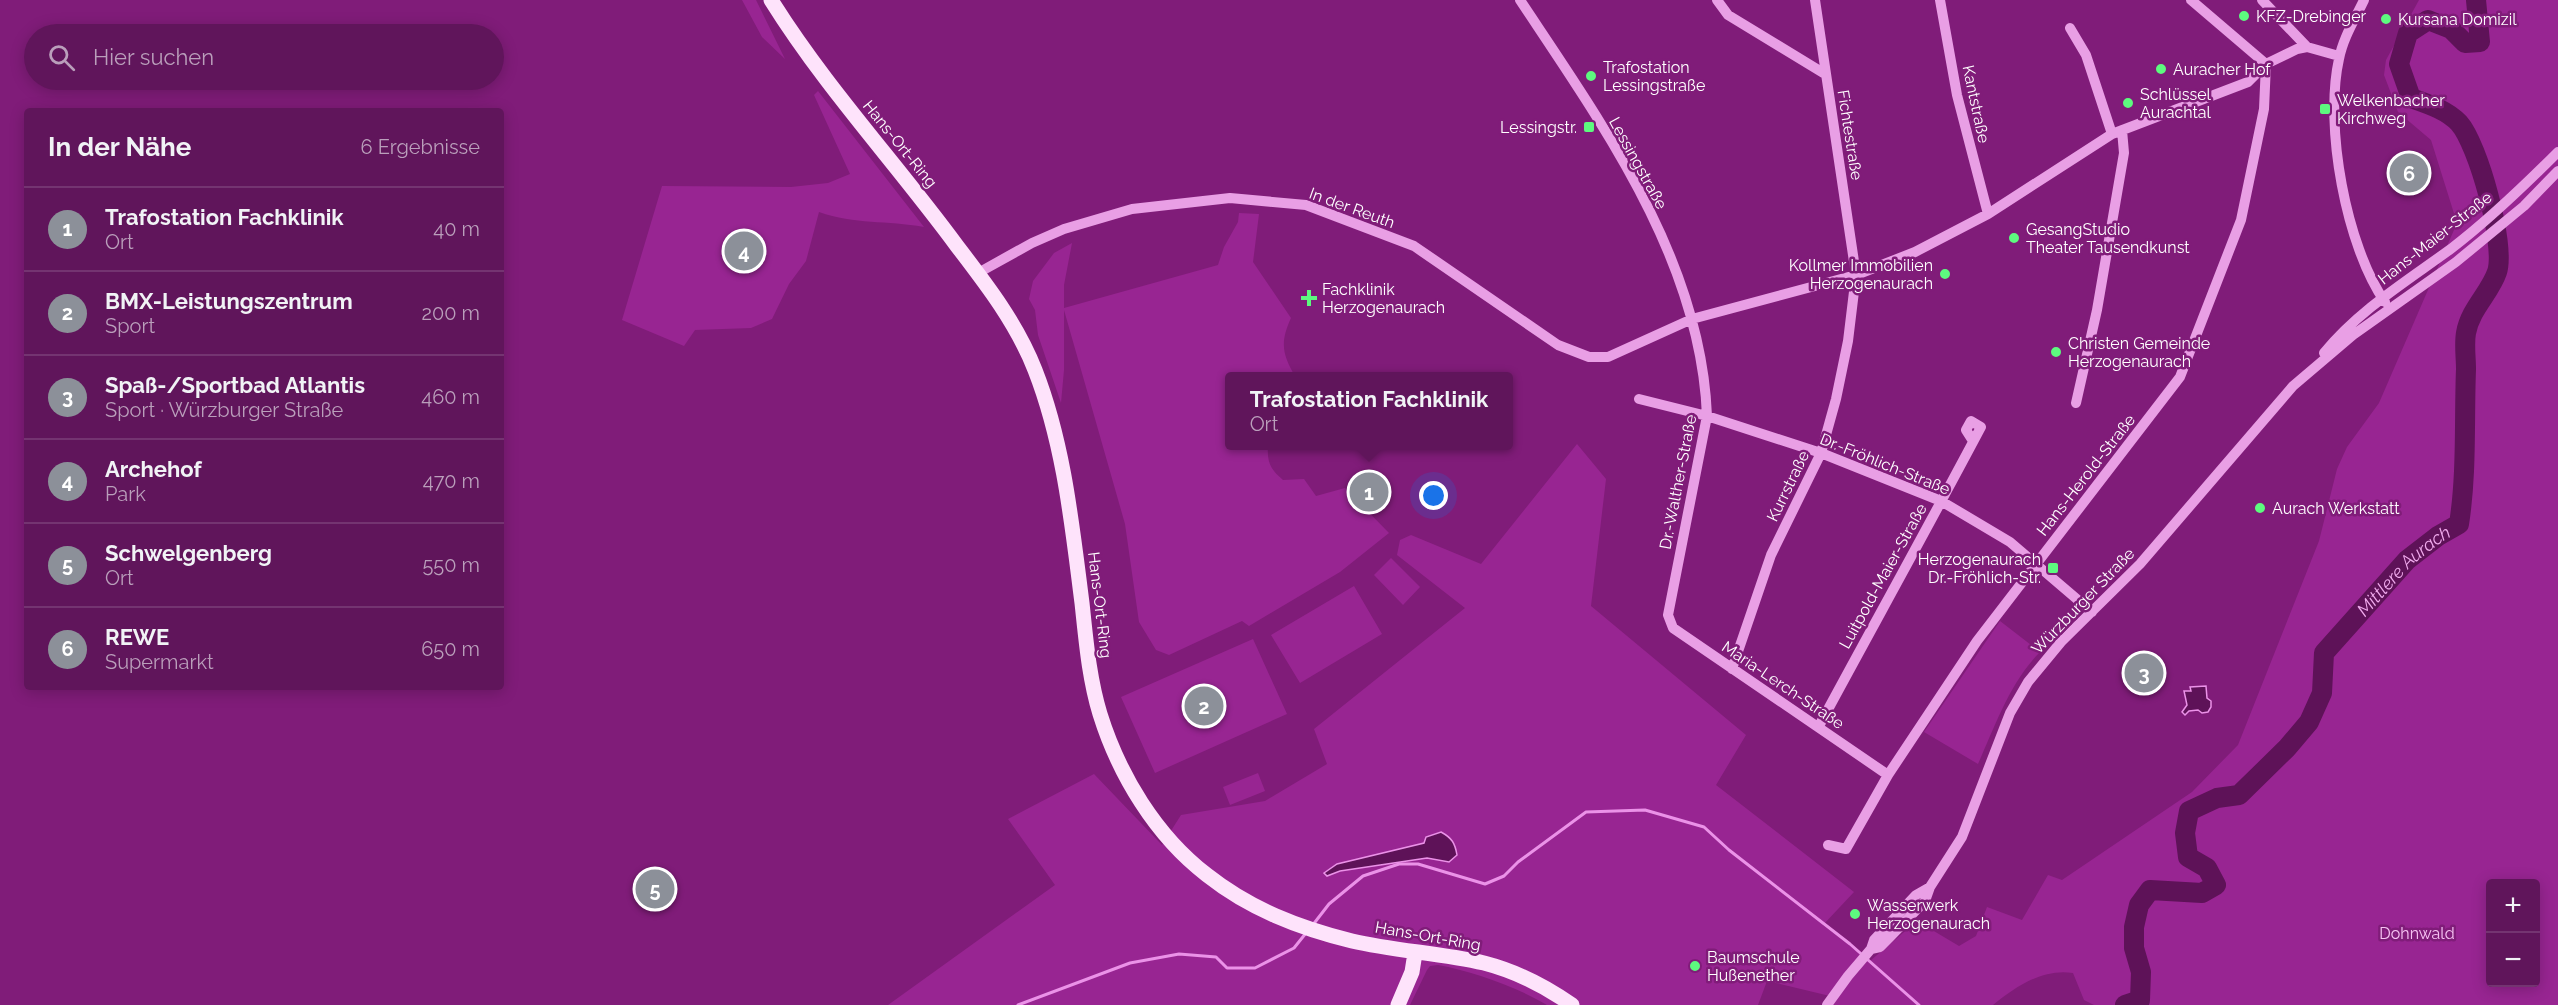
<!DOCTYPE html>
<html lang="de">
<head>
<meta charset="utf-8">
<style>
  :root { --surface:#60155b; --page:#661e61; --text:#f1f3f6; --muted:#ba9fbb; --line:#743471; --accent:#8c9099 }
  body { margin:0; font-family:Raleway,sans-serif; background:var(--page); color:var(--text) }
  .controls { position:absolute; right:18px; bottom:18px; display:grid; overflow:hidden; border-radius:6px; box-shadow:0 3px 15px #0003 }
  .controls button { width:54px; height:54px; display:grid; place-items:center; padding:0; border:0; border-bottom:2px solid var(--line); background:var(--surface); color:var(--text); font:30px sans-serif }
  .you { position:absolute; left:1434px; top:496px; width:21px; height:21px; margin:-15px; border:4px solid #fff; border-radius:50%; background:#1a73e8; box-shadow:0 0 0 9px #1a73e833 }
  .badge { display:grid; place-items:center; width:39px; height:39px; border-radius:50%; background:var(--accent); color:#fff; font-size:20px; font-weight:700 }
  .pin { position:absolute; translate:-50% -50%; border:3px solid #fff; box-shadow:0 2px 6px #0006 }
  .popup { position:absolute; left:1225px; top:372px; width:288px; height:78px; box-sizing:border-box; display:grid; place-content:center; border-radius:6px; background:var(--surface); filter:drop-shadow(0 2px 4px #0005); font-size:20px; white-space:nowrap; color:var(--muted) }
  .popup b { font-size:22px; color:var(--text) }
  .popup::after { content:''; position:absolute; left:50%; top:100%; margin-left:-12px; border:12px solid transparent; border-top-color:var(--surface) }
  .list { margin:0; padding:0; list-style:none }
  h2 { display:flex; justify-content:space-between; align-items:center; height:78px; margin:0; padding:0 24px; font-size:26px }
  h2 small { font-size:20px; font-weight:400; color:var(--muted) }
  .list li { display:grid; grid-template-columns:39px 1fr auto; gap:18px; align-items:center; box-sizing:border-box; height:84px; padding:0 24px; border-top:2px solid var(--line) }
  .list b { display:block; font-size:22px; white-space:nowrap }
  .list p { margin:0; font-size:20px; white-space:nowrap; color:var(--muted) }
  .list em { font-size:20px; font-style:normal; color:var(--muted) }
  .icon { flex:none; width:33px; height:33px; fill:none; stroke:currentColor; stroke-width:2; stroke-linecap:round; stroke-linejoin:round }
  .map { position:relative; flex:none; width:2558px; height:1005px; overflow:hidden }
  .search { position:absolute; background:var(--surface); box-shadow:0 3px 15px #0003; left:24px; top:24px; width:480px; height:66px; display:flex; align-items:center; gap:15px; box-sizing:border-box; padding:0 21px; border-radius:33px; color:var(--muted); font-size:22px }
  .panel { position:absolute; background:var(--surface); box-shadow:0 3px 15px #0003; left:24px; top:108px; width:480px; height:582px; border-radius:6px }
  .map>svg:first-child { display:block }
  .green { fill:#982592; fill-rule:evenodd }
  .water { fill:#5e1258; stroke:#eb92e8; stroke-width:1.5 }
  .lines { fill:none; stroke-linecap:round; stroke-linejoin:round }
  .stream { stroke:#eb92e8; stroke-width:3 }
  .river { stroke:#5e1258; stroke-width:20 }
  .minor { stroke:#e99fe5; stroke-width:10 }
  .major { stroke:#fee3fb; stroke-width:15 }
  .poi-dot { fill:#5dfa7f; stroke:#801c79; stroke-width:2 }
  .labels { text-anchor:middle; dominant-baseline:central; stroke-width:5; stroke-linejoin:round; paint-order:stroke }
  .poi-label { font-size:16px; fill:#fff; stroke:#801c79; text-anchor:start }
  .street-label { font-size:16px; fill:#fff; stroke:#801c79 }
  .park-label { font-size:16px; fill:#f7c4f4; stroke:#801c79 }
  .water-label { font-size:18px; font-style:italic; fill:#f1abee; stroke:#801c79 }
</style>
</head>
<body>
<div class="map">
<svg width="2558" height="1005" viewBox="0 0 2558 1005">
  <rect width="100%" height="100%" fill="#801c79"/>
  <path class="green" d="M 742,0 L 756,0 L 785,59 L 762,37 Z
    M 2419,0 L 2558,0 L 2558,1005 L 2094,1005 L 2084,1000 L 2073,973 C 2043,968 2015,987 1993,1005 L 1827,1005 L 1830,996 L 1767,981 L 1758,1005 L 1547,1005 C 1517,987 1472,971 1438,965 L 1430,966 L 1427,970 L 1410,1005 L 888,1005 L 1055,885 L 1008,819 L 1094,774 L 1162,845 L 1181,815 L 1265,801 L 1327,764 L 1314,729 L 1465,608 L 1397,555 L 1400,540 L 1411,535 L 1481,564 L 1577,444 L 1606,479 L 1591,606 L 1746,735 L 1716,785 L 1854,892 L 1823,925 L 1870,961 L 1917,921 L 1959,946 L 1976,936 L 1987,907 L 2022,920 L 2048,875 L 2062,880 L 2192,792 L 2238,745 L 2319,541 L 2337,469 L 2347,447 L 2379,403 L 2457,223 L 2431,140 L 2398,112 L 2384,75 L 2386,60 ZM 2490,884 L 2536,884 L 2536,982 L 2490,982 Z
    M 818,91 L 924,227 C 887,220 855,225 819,212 L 806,261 L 789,284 L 772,319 L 751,328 L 695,330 L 684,346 L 622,320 L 662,186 L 791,187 L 828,183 L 850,174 L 814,95 Z
    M 1239,213 L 1259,214 L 1253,262 L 1291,318 C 1280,342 1282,354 1295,376 L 1230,376 L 1230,446 L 1268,446 C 1267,462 1270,469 1283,480 L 1304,479 L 1316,496 L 1345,488 L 1389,533 L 1340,572 L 1249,626 L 1242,621 L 1169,655 L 1156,650 L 1139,622 L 1125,524 L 1064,310 L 1064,370 L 1061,403 L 1038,335 L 1035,310 L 1029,299 L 1033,281 L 1054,253 L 1072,243 L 1064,285 L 1064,308 L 1218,265 L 1224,247 L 1238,222 Z
    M 1391,558 L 1420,587 L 1403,605 L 1374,575 Z
    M 1354,586 L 1382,634 L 1300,683 L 1271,635 Z
    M 2000,621 L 2040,652 C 2010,682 1995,726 1978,764 L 1924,732 Z
    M 1253,639 L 1287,714 L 1155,773 L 1121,697 Z
    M 1258,773 L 1265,791 L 1230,805 L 1223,787 Z"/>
  <path class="water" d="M 2206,686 L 2207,698 L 2211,701 L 2211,707 L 2208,712 L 2202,713 L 2198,710 L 2189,711 L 2185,715 L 2182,712 L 2187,705 L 2184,691 L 2191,691 L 2190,687 Z
    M 1441,832 C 1452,838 1455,843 1457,855 L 1449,862 L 1427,858 L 1340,871 L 1327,876 L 1324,873 L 1337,864 L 1424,843 L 1426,837 Z"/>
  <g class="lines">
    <path class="stream" d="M 1312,926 L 1329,904 L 1363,876 L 1399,864 L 1418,864 L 1485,884 L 1504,876 L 1518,862 L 1586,812 L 1645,810 L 1704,827 L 1729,850 L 1850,944 L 1919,1005
      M 1018,1005 L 1130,963 L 1179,954 L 1216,957 L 1227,968 L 1255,968 L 1294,948 L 1306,933"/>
    <path class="river" id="s1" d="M 2125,1005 L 2140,1000 L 2141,972 L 2134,948 L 2134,927 L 2139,905 L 2150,890 L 2202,893 L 2216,885 L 2207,868 L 2188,857 L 2185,833 L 2189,811 L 2217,798 L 2239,795 L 2287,748 L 2309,722 L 2322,693 L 2324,653 L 2407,560 L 2438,536 L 2459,524 C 2467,473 2464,421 2466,369 C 2466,358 2464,344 2466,333 C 2470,309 2490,293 2497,272 C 2506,245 2478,144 2459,123 C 2447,110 2428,104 2411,98 L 2399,64 L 2408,33 L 2428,20 L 2451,29 L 2465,43 L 2480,42 L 2476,0"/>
    <path class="minor" d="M 1520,0 C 1603,125 1701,260 1707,416 L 1668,615 L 1673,628 L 1888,775
      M 1717,0 L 1728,15 L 1825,74
      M 1940,0 L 1957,95 L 1988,214
      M 2191,0 L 2266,64
      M 2262,0 L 2307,47
      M 2364,0 C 2355,19 2343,38 2339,59 C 2324,126 2346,246 2385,302
      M 2070,28 L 2086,55 L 2112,134
      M 978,273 L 1032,243 L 1064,229 L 1132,209 L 1230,198 L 1306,205 L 1414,246 L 1558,345 L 1589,357 L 1608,357 L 1692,319 L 1856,275 L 1915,252 L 1988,214 L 2112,134 L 2248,82 L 2266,64 L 2297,49 L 2307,47 L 2339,56
      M 2324,353 C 2359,310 2407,281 2452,248 C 2490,219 2524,186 2558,152
      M 1639,399 L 1707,416 L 1821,453 L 1941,501 L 2010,542 L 2092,612
      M 2076,403 L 2097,310 L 2124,153 L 2122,130
      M 1732,669 L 1771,555 L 1821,453 L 1836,399 L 1848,341 L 1856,275 L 1815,0
      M 1819,726 C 1873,626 1928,527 1981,427 L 1971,421 L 1966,430 L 1973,441
      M 1828,845 L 1846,849 L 1888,775 L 1977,641 L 2180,377 L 2241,220 L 2264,109 L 2266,64
      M 1871,949 L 1880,947 L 1890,937 L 1925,901 L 1930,887 L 1962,837 L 2010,713 L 2028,682 L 2061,642 L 2140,564 L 2293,386 L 2353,335 L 2456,262 L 2524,206 L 2558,171
      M 1827,1005 L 1848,976 L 1871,949 L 1874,940 L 1916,895 L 1930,887"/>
    <path class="major" d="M 771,0 C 826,88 896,163 957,246 C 987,285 1017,324 1035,370 C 1064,444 1072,525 1082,603 C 1086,640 1089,678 1100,714 C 1119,775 1156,836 1207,875 C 1250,909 1299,928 1352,941 C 1395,951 1441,953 1484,963 C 1515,971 1545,986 1572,1005
      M 1398,1005 L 1412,972 L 1415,953"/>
  </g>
  <g class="poi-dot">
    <circle cx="2244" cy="16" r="6"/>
    <circle cx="2386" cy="19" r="6"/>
    <circle cx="2161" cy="69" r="6"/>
    <circle cx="1591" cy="76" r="6"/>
    <circle cx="2128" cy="103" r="6"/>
    <rect x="2319" y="103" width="12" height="12" rx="3"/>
    <rect x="1583" y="121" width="12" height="12" rx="3"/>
    <circle cx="2014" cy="238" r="6"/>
    <circle cx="1945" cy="274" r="6"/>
    <path d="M1306 289h6v6h6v6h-6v6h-6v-6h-6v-6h6z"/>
    <circle cx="2056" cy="352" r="6"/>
    <circle cx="2260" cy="508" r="6"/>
    <rect x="2047" y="562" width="12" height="12" rx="3"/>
    <circle cx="1855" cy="914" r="6"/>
    <circle cx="1695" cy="966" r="6"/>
  </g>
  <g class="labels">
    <g class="poi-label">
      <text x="2256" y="16">KFZ-Drebinger</text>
      <text x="2398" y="19">Kursana Domizil</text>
      <text x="1603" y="67">Trafostation<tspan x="1603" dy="18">Lessingstraße</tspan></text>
      <text x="2173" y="69">Auracher Hof</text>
      <text x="2140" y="94">Schlüssel<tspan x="2140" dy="18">Aurachtal</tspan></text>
      <text x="2337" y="100">Welkenbacher<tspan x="2337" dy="18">Kirchweg</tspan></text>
      <text x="1577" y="127" text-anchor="end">Lessingstr.</text>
      <text x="2026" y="229">GesangStudio<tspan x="2026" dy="18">Theater Tausendkunst</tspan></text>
      <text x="1933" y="265" text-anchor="end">Kollmer Immobilien<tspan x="1933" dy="18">Herzogenaurach</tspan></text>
      <text x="1322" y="289">Fachklinik<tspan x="1322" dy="18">Herzogenaurach</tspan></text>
      <text x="2068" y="343">Christen Gemeinde<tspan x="2068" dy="18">Herzogenaurach</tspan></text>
      <text x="2272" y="508">Aurach Werkstatt</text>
      <text x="2041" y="559" text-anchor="end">Herzogenaurach<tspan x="2041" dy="18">Dr.-Fröhlich-Str.</tspan></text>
      <text x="1867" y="905">Wasserwerk<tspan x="1867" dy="18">Herzogenaurach</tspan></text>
      <text x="1707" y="957">Baumschule<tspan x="1707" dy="18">Hußenether</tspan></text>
    </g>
    <g class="street-label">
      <text transform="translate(1976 104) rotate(78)">Kantstraße</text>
      <text transform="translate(1850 135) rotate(81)">Fichtestraße</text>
      <text transform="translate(900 144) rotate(51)">Hans-Ort-Ring</text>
      <text transform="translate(1638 163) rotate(61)">Lessingstraße</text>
      <text transform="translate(1352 208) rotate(20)">In der Reuth</text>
      <text transform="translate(2435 238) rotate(-38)">Hans-Maier-Straße</text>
      <text transform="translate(1885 464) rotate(22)">Dr.-Fröhlich-Straße</text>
      <text transform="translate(2086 475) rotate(-52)">Hans-Herold-Straße</text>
      <text transform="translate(1678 482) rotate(-79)">Dr.-Walther-Straße</text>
      <text transform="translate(1788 486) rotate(-64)">Kurrstraße</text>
      <text transform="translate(1883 576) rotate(-61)">Luitpold-Maier-Straße</text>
      <text transform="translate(2083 601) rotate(-46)">Würzburger Straße</text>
      <text transform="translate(1100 605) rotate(83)">Hans-Ort-Ring</text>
      <text transform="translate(1783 685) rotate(34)">Maria-Lerch-Straße</text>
      <text transform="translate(1428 936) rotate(10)">Hans-Ort-Ring</text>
    </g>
    <g class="park-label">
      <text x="2417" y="933">Dohnwald</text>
    </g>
    <g class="water-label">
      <text stroke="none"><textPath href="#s1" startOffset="628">Mittlere Aurach</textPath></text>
    </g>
  </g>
</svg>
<div class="controls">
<button>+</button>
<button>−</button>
</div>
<div class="you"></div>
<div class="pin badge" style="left:1369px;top:492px">1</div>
<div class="popup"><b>Trafostation Fachklinik</b>Ort</div>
<div class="pin badge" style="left:1204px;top:706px">2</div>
<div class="pin badge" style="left:2144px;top:673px">3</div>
<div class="pin badge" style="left:744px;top:251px">4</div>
<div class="pin badge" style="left:655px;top:889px">5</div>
<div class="pin badge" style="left:2409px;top:173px">6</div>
<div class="search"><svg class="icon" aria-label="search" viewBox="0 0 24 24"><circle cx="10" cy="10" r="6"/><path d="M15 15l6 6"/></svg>Hier suchen</div>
<section class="panel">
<h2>In der Nähe<small>6 Ergebnisse</small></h2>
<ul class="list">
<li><span class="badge">1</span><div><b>Trafostation Fachklinik</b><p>Ort</p></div><em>40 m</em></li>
<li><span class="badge">2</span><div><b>BMX-Leistungszentrum</b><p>Sport</p></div><em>200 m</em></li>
<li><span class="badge">3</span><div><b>Spaß-/Sportbad Atlantis</b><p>Sport · Würzburger Straße</p></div><em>460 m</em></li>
<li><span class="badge">4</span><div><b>Archehof</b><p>Park</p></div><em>470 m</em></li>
<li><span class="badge">5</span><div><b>Schwelgenberg</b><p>Ort</p></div><em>550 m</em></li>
<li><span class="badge">6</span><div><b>REWE</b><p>Supermarkt</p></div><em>650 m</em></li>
</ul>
</section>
</div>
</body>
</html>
